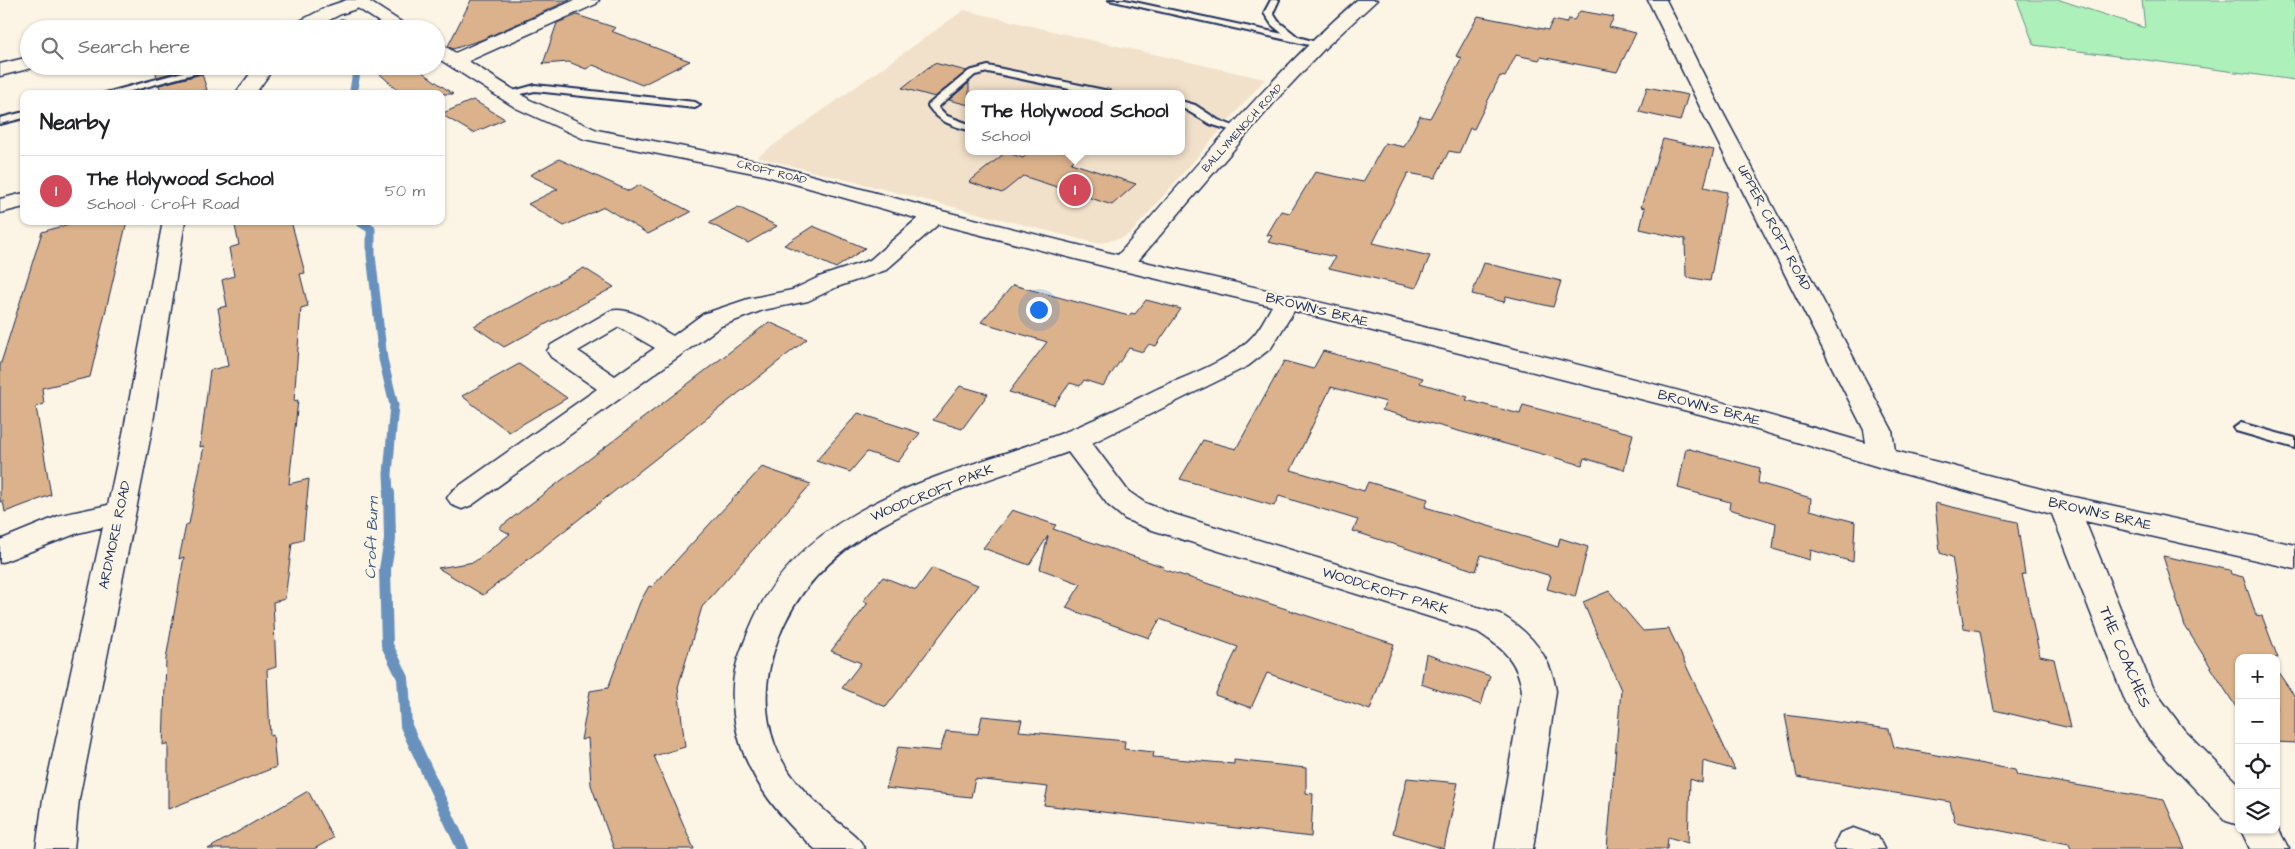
<!DOCTYPE html>
<html lang="en">
<head>
<meta charset="utf-8">
<style>
  :root { --surface:#fff; --page:#f6f6f6; --text:#202124; --muted:#757577; --line:#e0e0e0; --accent:#d1495b }
  body { margin:0; font-family:"Architects Daughter",sans-serif; background:var(--page); color:var(--text) }
  .controls { position:absolute; right:15px; bottom:15px; display:grid; overflow:hidden; border-radius:10px; box-shadow:0 1px 4px #0004 }
  .controls button { width:45px; height:45px; display:grid; place-items:center; padding:0; border:0; border-bottom:1px solid var(--line); background:var(--surface); color:var(--text); font:25px sans-serif }
  .you { position:absolute; left:1038px; top:309px; width:18px; height:18px; margin:-12px; border:4px solid #fff; border-radius:50%; background:#1a73e8; box-shadow:0 0 0 8px #1a73e833 }
  .badge { display:grid; place-items:center; width:32px; height:32px; border-radius:50%; background:var(--accent); color:#fff; font-size:16px; font-weight:700 }
  .pin { position:absolute; translate:-50% -50%; border:2px solid #fff; box-shadow:0 1px 5px #0006 }
  .popup { position:absolute; left:965px; top:90px; width:220px; height:65px; box-sizing:border-box; display:grid; place-content:center; border-radius:10px; background:var(--surface); filter:drop-shadow(0 1px 4px #0005); font-size:16px; white-space:nowrap; color:var(--muted) }
  .popup b { font-size:19px; color:var(--text) }
  .popup::after { content:''; position:absolute; left:50%; top:100%; margin-left:-10px; border:10px solid transparent; border-top-color:var(--surface) }
  .list { margin:0; padding:0; list-style:none }
  h2 { display:flex; justify-content:space-between; align-items:center; height:65px; margin:0; padding:0 20px; font-size:21px }
  h2 small { font-size:16px; font-weight:400; color:var(--muted) }
  .list li { display:grid; grid-template-columns:32px 1fr auto; gap:15px; align-items:center; box-sizing:border-box; height:70px; padding:0 20px; border-top:1px solid var(--line) }
  .list b { display:block; font-size:19px; white-space:nowrap }
  .list p { margin:0; font-size:16px; white-space:nowrap; color:var(--muted) }
  .list em { font-size:16px; font-style:normal; color:var(--muted) }
  .icon { flex:none; width:28px; height:28px; fill:none; stroke:currentColor; stroke-width:2; stroke-linecap:round; stroke-linejoin:round }
  .map { position:relative; flex:none; width:2295px; height:849px; overflow:hidden }
  .search { position:absolute; background:var(--surface); box-shadow:0 1px 4px #0004; left:20px; top:20px; width:425px; height:55px; display:flex; align-items:center; gap:12px; box-sizing:border-box; padding:0 18px; border-radius:28px; color:var(--muted); font-size:19px }
  .panel { position:absolute; background:var(--surface); box-shadow:0 1px 4px #0004; left:20px; top:90px; width:425px; height:135px; border-radius:10px }
  .map>svg:first-child { display:block }
  .built { fill:#f2e1ca; fill-rule:evenodd }
  .green { fill:#aef0b9; stroke:#64908c }
  .lines { fill:none; stroke-linecap:round; stroke-linejoin:round }
  .stream-far2 { stroke:#6892bd; stroke-width:8 }
  .stream-far1 { stroke:#6892bd; stroke-width:9 }
  .stream { stroke:#6892bd; stroke-width:12 }
  .building { fill:#dbb28b; stroke:#1b2f5e }
  .service-casing { stroke:#1b2f5e; stroke-width:4 }
  .minor-casing { stroke:#1b2f5e; stroke-width:3 }
  .tertiary-casing { stroke:#1b2f5e; stroke-width:3 }
  .service { fill:#fcf5e5; fill-rule:evenodd }
  .minor { fill:#fcf5e5; fill-rule:evenodd }
  .tertiary { fill:#fcf5e5; fill-rule:evenodd }
  .labels { text-anchor:middle; dominant-baseline:central; stroke-width:4.5; stroke-linejoin:round; paint-order:stroke }
  .far-street-label { font-size:11px; fill:#1b2f5e; stroke:#fcf5e5 }
  .street-label { font-size:14px; fill:#1b2f5e; stroke:#fcf5e5 }
  .water-label { font-size:15px; font-style:italic; fill:#3b5886; stroke:#fcf5e5 }
  .near-street-label { font-size:16px; fill:#1b2f5e; stroke:#fcf5e5 }
</style>
</head>
<body>
<div class="map">
<svg width="2295" height="849" viewBox="0 0 2295 849">
  <rect width="100%" height="100%" fill="#fcf5e5"/>
  <filter id="ink" filterUnits="userSpaceOnUse"><feTurbulence type="fractalNoise" baseFrequency=".02" numOctaves="2"/><feDisplacementMap in="SourceGraphic" scale="10" xChannelSelector="R" yChannelSelector="G"/><feConvolveMatrix kernelMatrix="1 2 1 2 8 2 1 2 1" color-interpolation-filters="sRGB"/></filter>
  <g filter="url(#ink)">
    <path class="built" d="M 964,10 L 1082,38 L 1265,79 L 1131,233 L 1122,238 L 1104,242 L 1095,243 L 757,157 ZM 969,94 L 1181,94 L 1181,151 L 969,151 Z"/>
    <path class="green" d="M 2017,0 L 2060,0 L 2145,28 L 2142,0 L 2295,0 L 2295,80 L 2034,45 Z"/>
    <g class="lines">
      <path class="stream-far2" d="M 339,29 L 342,22
        M 353,66 L 356,75 L 353,94"/>
      <path class="stream-far1" d="M 358,221 L 371,229 L 371,255 L 383,359 L 394,405 L 388,474 L 389,494"/>
      <path class="stream" d="M 389,493 L 390,540 L 385,569 L 387,645 L 403,678 L 406,726 L 463,849"/>
    </g>
    <path class="building" d="M 471,0 L 570,0 L 481,40 L 453,49 L 448,46 Z
      M 1580,11 L 1614,17 L 1609,27 L 1636,33 L 1617,72 L 1541,57 L 1539,60 L 1516,55 L 1505,77 L 1500,76 L 1474,129 L 1470,128 L 1459,153 L 1449,151 L 1435,178 L 1408,173 L 1373,243 L 1430,256 L 1416,288 L 1329,268 L 1335,257 L 1268,242 L 1272,236 L 1267,235 L 1281,211 L 1290,213 L 1315,172 L 1363,182 L 1385,143 L 1404,147 L 1420,116 L 1430,118 L 1462,58 L 1456,56 L 1478,16 L 1548,30 L 1553,20 L 1566,23 L 1568,19 L 1574,20 Z
      M 577,15 L 616,28 L 611,31 L 690,61 L 642,85 L 593,65 L 586,69 L 569,62 L 543,64 L 557,23 Z
      M 934,63 L 967,71 L 935,97 L 902,88 Z
      M 154,66 L 197,66 L 157,77 Z
      M 371,66 L 414,66 L 453,94 L 402,94 Z
      M 202,74 L 207,90 L 190,94 L 162,94 L 159,85 Z
      M 969,83 L 969,105 L 949,100 Z
      M 1647,87 L 1688,95 L 1680,121 L 1639,112 Z
      M 473,100 L 505,119 L 473,133 L 441,114 Z
      M 1663,139 L 1714,150 L 1704,187 L 1727,192 L 1710,281 L 1686,277 L 1685,239 L 1640,229 L 1645,208 L 1641,207 Z
      M 1031,151 L 1083,151 L 1071,163 L 1136,184 L 1112,205 L 1023,176 L 1002,193 L 969,182 L 1006,152 L 1023,158 Z
      M 559,159 L 629,191 L 640,185 L 691,212 L 648,234 L 604,207 L 564,226 L 528,204 L 558,189 L 530,175 Z
      M 738,207 L 777,226 L 748,243 L 709,223 Z
      M 79,221 L 127,221 L 90,377 L 42,388 L 44,404 L 36,407 L 51,495 L 5,512 L 3,501 L 0,502 L 0,366 L 42,232 Z
      M 234,221 L 291,221 L 305,273 L 300,274 L 308,306 L 301,308 L 294,401 L 298,400 L 289,484 L 309,479 L 303,540 L 292,543 L 285,599 L 273,602 L 276,667 L 267,670 L 270,736 L 273,735 L 276,767 L 168,809 L 168,743 L 163,745 L 166,659 L 184,557 L 179,559 L 186,525 L 189,524 L 204,446 L 200,447 L 210,370 L 228,366 L 218,308 L 227,306 L 222,280 L 234,276 L 229,248 L 239,245 Z
      M 813,226 L 865,248 L 836,268 L 784,245 Z
      M 1484,263 L 1561,281 L 1553,307 L 1506,296 L 1504,302 L 1472,294 Z
      M 584,268 L 614,287 L 504,347 L 474,326 Z
      M 1013,285 L 1129,316 L 1131,313 L 1135,314 L 1146,300 L 1181,309 L 1156,346 L 1149,344 L 1143,352 L 1129,348 L 1103,386 L 1084,380 L 1080,386 L 1070,383 L 1054,405 L 1009,392 L 1047,342 L 981,322 Z
      M 769,322 L 807,339 L 483,595 L 438,568 L 474,562 L 510,534 L 499,528 Z
      M 1323,351 L 1423,378 L 1420,383 L 1468,397 L 1466,400 L 1520,414 L 1523,405 L 1633,434 L 1624,470 L 1584,458 L 1582,465 L 1382,410 L 1386,402 L 1331,387 L 1291,470 L 1364,491 L 1368,482 L 1428,499 L 1425,507 L 1558,547 L 1560,538 L 1588,547 L 1575,597 L 1547,589 L 1551,576 L 1481,555 L 1476,571 L 1353,531 L 1358,520 L 1279,496 L 1274,506 L 1180,479 L 1203,440 L 1236,449 L 1284,361 L 1313,369 Z
      M 519,364 L 567,398 L 509,432 L 462,396 Z
      M 960,386 L 988,394 L 962,429 L 933,420 Z
      M 858,413 L 920,433 L 898,462 L 867,452 L 850,472 L 816,461 Z
      M 1686,448 L 1760,468 L 1758,483 L 1811,498 L 1810,510 L 1855,522 L 1853,562 L 1811,550 L 1810,560 L 1773,549 L 1776,523 L 1729,509 L 1730,502 L 1678,488 Z
      M 762,467 L 811,484 L 702,607 L 678,687 L 685,747 L 654,756 L 694,849 L 614,849 L 591,785 L 588,738 L 581,740 L 590,691 L 608,688 L 640,602 L 649,586 L 652,587 Z
      M 1935,503 L 2017,522 L 2025,574 L 2022,574 L 2040,656 L 2054,659 L 2070,728 L 1994,710 L 1980,631 L 1964,628 L 1952,557 L 1940,553 Z
      M 1012,510 L 1056,525 L 1053,529 L 1164,567 L 1163,569 L 1394,644 L 1370,710 L 1267,673 L 1251,708 L 1215,695 L 1238,647 L 1160,619 L 1149,638 L 1066,608 L 1081,584 L 1040,569 L 1048,536 L 1029,565 L 983,548 Z
      M 2163,556 L 2230,570 L 2231,574 L 2243,577 L 2256,615 L 2262,616 L 2278,658 L 2239,658 L 2239,712 L 2185,626 Z
      M 932,568 L 978,585 L 886,707 L 842,688 L 861,663 L 831,651 L 868,603 L 863,601 L 883,577 L 916,590 Z
      M 1609,591 L 1643,631 L 1669,629 L 1735,770 L 1703,761 L 1702,783 L 1690,779 L 1688,843 L 1668,837 L 1667,849 L 1607,849 L 1621,690 L 1583,602 Z
      M 1426,654 L 1490,676 L 1481,705 L 1421,684 Z
      M 2276,669 L 2295,697 L 2295,743 L 2276,742 Z
      M 1785,715 L 1889,729 L 1894,747 L 2015,770 L 2017,775 L 2164,800 L 2185,849 L 2071,849 L 2069,844 L 1955,822 L 1950,802 L 1797,777 Z
      M 982,716 L 1022,720 L 1019,731 L 1125,741 L 1124,749 L 1154,752 L 1153,757 L 1234,764 L 1234,760 L 1306,768 L 1306,793 L 1313,794 L 1311,837 L 1044,805 L 1048,787 L 975,779 L 971,797 L 886,788 L 898,747 L 940,751 L 946,731 L 978,734 Z
      M 1407,778 L 1458,783 L 1444,849 L 1393,833 Z
      M 308,791 L 333,838 L 314,849 L 208,849 Z"/>
    <g class="lines">
      <defs>
        <path id="service" d="M 1109,0 L 1125,0 L 1283,34 L 1272,25 L 1264,13 L 1271,0 L 1279,0 L 1273,13 L 1278,21 L 1298,37 L 1323,44 L 1318,47 Z
          M 205,66 L 222,66 L 120,94 L 102,94 Z
          M 988,66 L 1109,91 L 1114,94 L 1093,94 L 988,72 L 975,75 L 938,107 L 947,116 L 969,124 L 969,130 C 952,126 938,121 928,106 L 929,104 L 969,71 Z
          M 535,85 L 695,102 L 700,105 L 695,108 L 535,91 L 507,97 L 502,94 Z
          M 1181,101 L 1195,105 L 1218,120 L 1244,130 L 1239,133 L 1210,124 L 1181,107 Z
          M 24,112 L 24,118 L 0,124 L 0,118 Z
          M 2241,423 L 2295,438 L 2295,448 L 2236,431 L 2234,428 Z"/>
        <path id="minor" d="M 347,0 L 366,0 L 368,2 L 365,6 L 341,14 L 312,29 L 289,29 L 292,25 L 329,6 Z
          M 575,0 L 599,0 L 596,4 L 462,64 L 448,64 L 445,60 L 448,56 Z
          M 1648,0 L 1666,0 L 1722,111 L 1892,430 L 1895,451 L 2064,495 L 2295,545 L 2295,569 L 2085,521 L 2152,687 L 2184,730 L 2239,785 L 2239,825 L 2226,821 L 2172,765 L 2147,736 L 2126,703 L 2052,514 L 1882,468 L 1731,422 L 1294,311 L 1271,348 L 1248,366 L 1092,443 L 1128,491 L 1145,503 L 1170,513 L 1500,614 C 1530,632 1551,656 1556,691 L 1533,849 L 1495,849 L 1522,691 C 1518,661 1503,648 1478,632 L 1149,529 L 1125,519 L 1108,505 L 1068,452 C 963,490 822,521 778,639 C 765,674 762,709 775,745 C 786,775 810,798 833,818 C 846,829 858,835 865,849 L 815,849 C 767,807 729,752 733,685 C 734,665 742,648 749,630 C 800,502 945,477 1060,434 C 1093,421 1125,405 1157,389 C 1188,375 1229,362 1253,336 C 1261,327 1266,316 1272,306 L 1115,269 L 1111,264 L 1115,259 L 1123,257 C 1372,314 1621,371 1866,443 L 1864,430 L 1702,111 Z
          M 180,23 L 189,25 L 192,29 L 171,29 L 174,25 Z
          M 29,57 L 29,66 L 36,67 L 0,76 L 0,64 Z
          M 256,66 L 275,66 L 255,94 L 235,94 Z
          M 24,193 L 24,207 L 0,213 L 0,199 Z
          M 934,209 L 942,211 L 945,216 L 942,221 L 886,270 L 837,287 L 808,301 L 763,310 L 721,326 L 472,505 L 462,509 L 452,505 L 447,498 L 452,491 L 597,389 L 551,357 L 547,351 L 551,345 L 610,311 C 631,305 655,326 673,336 L 703,314 L 748,299 L 792,290 L 819,277 L 870,260 L 926,211 ZM 619,327 L 655,348 L 615,376 L 578,351 Z
          M 163,221 L 185,221 L 151,434 L 79,799 L 74,849 L 36,849 L 43,799 L 103,527 L 78,533 L 0,563 L 0,540 L 61,515 L 108,505 L 123,434 Z
          M 2276,825 L 2289,849 L 2250,849 L 2241,830 L 2276,830 Z
          M 1853,828 L 1878,837 L 1884,849 L 1836,849 L 1834,845 L 1840,833 Z"/>
        <path id="tertiary" d="M 345,0 L 367,0 L 412,29 L 390,29 Z
          M 1357,0 L 1377,0 L 1325,48 L 1278,98 L 1131,269 L 1123,271 L 926,221 L 763,175 L 584,139 L 516,108 L 436,57 L 436,43 L 443,45 L 530,100 L 597,130 L 766,163 L 942,211 L 1118,255 C 1195,168 1269,77 1357,0 Z"/>
      </defs>
      <use href="#service" class="service-casing"/>
      <use href="#minor" class="minor-casing"/>
      <use href="#tertiary" class="tertiary-casing"/>
      <use href="#service" class="service"/>
      <use href="#minor" class="minor"/>
      <use href="#tertiary" class="tertiary"/>
    </g>
  </g>
  <g class="labels">
    <g class="far-street-label">
      <text transform="translate(1242 128) rotate(-48)">BALLYMENOCH ROAD</text>
      <text transform="translate(772 172) rotate(14)">CROFT ROAD</text>
    </g>
    <g class="street-label">
      <text transform="translate(1774 228) rotate(62)">UPPER CROFT ROAD</text>
      <text transform="translate(1317 310) rotate(14)">BROWN'S BRAE</text>
      <text transform="translate(1709 408) rotate(15)">BROWN'S BRAE</text>
      <text transform="translate(932 493) rotate(-22)">WOODCROFT PARK</text>
      <text transform="translate(2100 514) rotate(13)">BROWN'S BRAE</text>
      <text transform="translate(115 535) rotate(-78)">ARDMORE ROAD</text>
      <text transform="translate(1385 591) rotate(17)">WOODCROFT PARK</text>
    </g>
    <g class="water-label">
      <text transform="translate(372 538) rotate(-88)">Croft Burn</text>
    </g>
    <g class="near-street-label">
      <text transform="translate(2125 657) rotate(67)">THE COACHES</text>
    </g>
  </g>
</svg>
<div class="controls">
<button>+</button>
<button>−</button>
<button><svg class="icon" aria-label="locate" viewBox="0 0 24 24"><circle cx="12" cy="12" r="6"/><path d="M12 2v4M12 18v4M2 12h4M18 12h4"/></svg></button>
<button><svg class="icon" aria-label="layers" viewBox="0 0 24 24"><path d="M12 4l9 5-9 5-9-5zM3 14l9 5 9-5"/></svg></button>
</div>
<div class="you"></div>
<div class="pin badge" style="left:1075px;top:190px">1</div>
<div class="popup"><b>The Holywood School</b>School</div>
<div class="search"><svg class="icon" aria-label="search" viewBox="0 0 24 24"><circle cx="10" cy="10" r="6"/><path d="M15 15l6 6"/></svg>Search here</div>
<section class="panel">
<h2>Nearby<small></small></h2>
<ul class="list">
<li><span class="badge">1</span><div><b>The Holywood School</b><p>School · Croft Road</p></div><em>50 m</em></li>
</ul>
</section>
</div>
</body>
</html>
